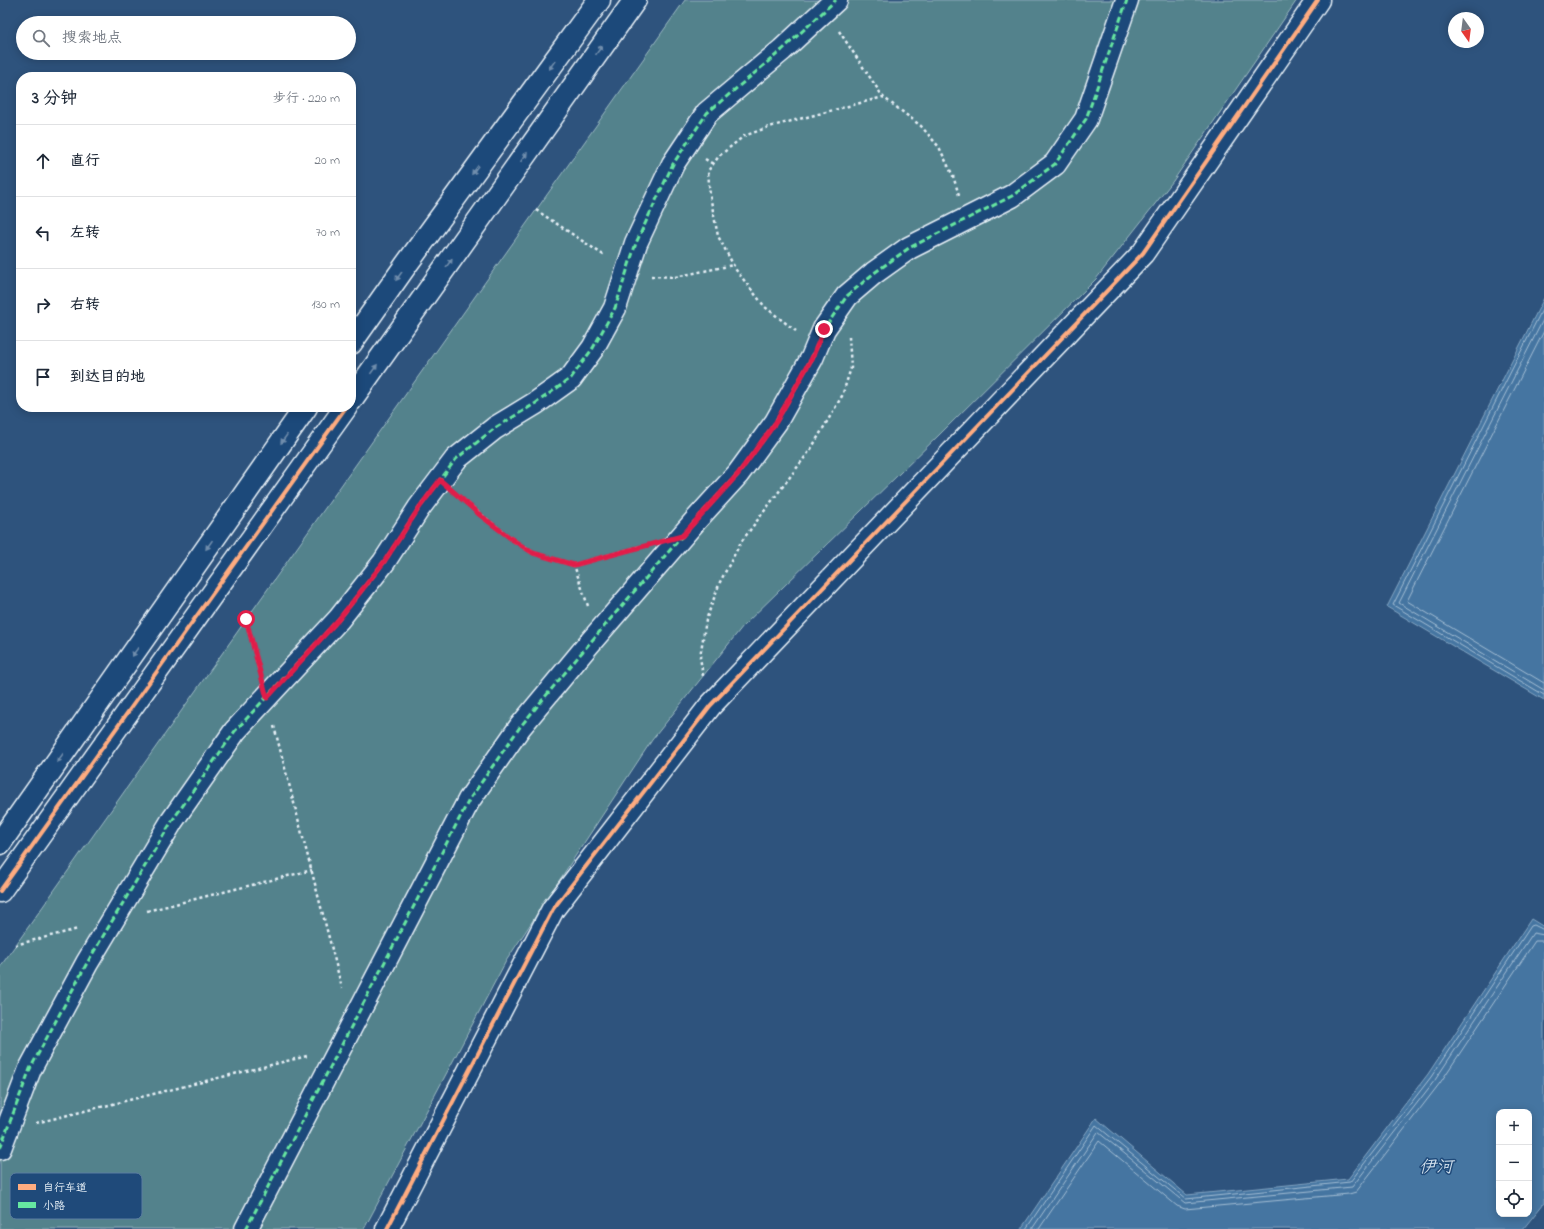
<!DOCTYPE html>
<html lang="zh">
<head>
<meta charset="utf-8">
<style>
  :root { --surface:#fff; --page:#f6f6f7; --text:#1f2937; --muted:#747a83; --line:#e0e1e3 }
  body { margin:0; font-family:"Indie Flower","LXGW WenKai TC",sans-serif; background:var(--page); color:var(--text) }
  .controls { position:absolute; right:12px; bottom:12px; display:grid; overflow:hidden; border-radius:8px; box-shadow:0 2px 10px #0003 }
  .controls button { width:36px; height:36px; display:grid; place-items:center; padding:0; border:0; border-bottom:1px solid var(--line); background:var(--surface); color:var(--text); font:20px sans-serif }
  .compass { position:absolute; left:1448px; top:12px; width:36px; height:36px; border-radius:50%; background:var(--surface); box-shadow:0 2px 10px #0003; rotate:166deg }
  .stop { position:absolute; width:12px; height:12px; margin:-9px; border:3px solid #e11d48; border-radius:50%; background:#fff }
  .stop.end { background:#e11d48; border-color:#fff; box-shadow:0 1px 4px #0008 }
  .list { margin:0; padding:0; list-style:none }
  h2 { display:flex; justify-content:space-between; align-items:center; height:52px; margin:0; padding:0 16px; font-size:17px }
  h2 small { font-size:13px; font-weight:400; color:var(--muted) }
  .list li { display:grid; grid-template-columns:26px 1fr auto; gap:12px; align-items:center; box-sizing:border-box; height:72px; padding:0 16px; border-top:1px solid var(--line) }
  .list b { display:block; font-size:15px; white-space:nowrap }
  .list em { font-size:13px; font-style:normal; color:var(--muted) }
  .icon { flex:none; width:22px; height:22px; fill:none; stroke:currentColor; stroke-width:2; stroke-linecap:round; stroke-linejoin:round }
  .map { position:relative; flex:none; width:1544px; height:1229px; overflow:hidden }
  .search { position:absolute; background:var(--surface); box-shadow:0 2px 10px #0003; left:16px; top:16px; width:340px; height:44px; display:flex; align-items:center; gap:10px; box-sizing:border-box; padding:0 14px; border-radius:22px; color:var(--muted); font-size:15px }
  .panel { position:absolute; background:var(--surface); box-shadow:0 2px 10px #0003; left:16px; top:72px; width:340px; height:340px; border-radius:16px }
  .map>svg:first-child { display:block }
  .green { fill:#52828c; stroke:#9dbac2 }
  .water { fill:#4475a1; stroke:#86a7c4; fill-rule:evenodd }
  .lines { fill:none; stroke-linecap:round; stroke-linejoin:round }
  .shore { stroke:#a6bfd5; stroke-width:1 }
  .minor-casing { stroke:#e8f1f8; stroke-width:25 }
  .path { stroke:#e8f1f8; stroke-width:2.5; stroke-dasharray:3 3; stroke-linecap:butt }
  .minor { stroke:#1f4a7a; stroke-width:22 }
  .quiet { stroke:#66e7a1; stroke-width:3; stroke-dasharray:6 3; stroke-linecap:butt }
  .cycleway-casing { stroke:#1f4a7a; stroke-width:6 }
  .cycleway { stroke:#ffac80; stroke-width:4 }
  .oneway { fill:#6f8dac }
  .route { stroke:#e11d48; stroke-width:5 }
  .labels { text-anchor:middle; dominant-baseline:central; stroke-width:3; stroke-linejoin:round; paint-order:stroke }
  .water-label { font-size:17px; font-style:italic; fill:#cfdeeb; stroke:#1f4a7a }
  .key { fill:#1f4a7a; stroke:#5b7ca0; stroke-width:1 }
  .key-label { font-size:11px; fill:#e8f1f8 }
</style>
</head>
<body>
<div class="map">
<svg width="1544" height="1229" viewBox="0 0 1544 1229">
  <rect width="100%" height="100%" fill="#2e537d"/>
  <filter id="ink" filterUnits="userSpaceOnUse"><feTurbulence type="fractalNoise" baseFrequency=".025" numOctaves="2"/><feDisplacementMap in="SourceGraphic" scale="8" xChannelSelector="R" yChannelSelector="G"/><feConvolveMatrix kernelMatrix="1 2 1 2 8 2 1 2 1" color-interpolation-filters="sRGB"/></filter>
  <g filter="url(#ink)">
    <path class="green" d="M 685,0 L 1297,0 L 1173,181 L 1096,279 L 939,435 L 743,626 L 652,740 L 506,961 L 364,1229 L 0,1229 L 0,967 Z"/>
    <path class="water" d="M 1544,298 L 1544,700 L 1387,607 Z
      M 1531,919 L 1544,927 L 1544,1203 L 1523,1229 L 1021,1229 L 1096,1118 L 1187,1195 L 1348,1179 L 1428,1074 ZM 1499,1112 L 1529,1112 L 1529,1214 L 1499,1214 Z"/>
    <g class="lines">
      <path class="shore" d="M 1544,306 L 1393,605 L 1544,695
        M 1544,318 L 1399,603 L 1544,690
        M 1544,331 L 1407,601 L 1544,683
        M 1026,1229 L 1096,1125 L 1186,1199 L 1350,1182 L 1431,1077 L 1531,926 L 1534,925 L 1544,930
        M 1032,1229 L 1098,1132 L 1185,1203 L 1352,1187 L 1435,1080 L 1533,933 L 1544,935
        M 1039,1229 L 1099,1141 L 1177,1206 L 1185,1209 L 1349,1194 L 1356,1192 L 1440,1083 L 1535,941 L 1544,941"/>
      <defs>
        <path id="minor" d="M 351,343 L 406,265 L 599,0
          M 351,400 L 635,0
          M 0,843 L 306,407
          M 0,891 L 346,407
          M 0,1148 L 30,1069 L 87,963 L 172,821 L 235,731 L 339,619 L 384,562 L 419,508 L 456,459 L 495,428 L 536,403 L 571,378 L 593,348 L 615,308 L 636,243 L 673,164 L 707,113 L 782,50 L 836,0
          M 246,1229 L 469,800 L 520,727 L 588,645 L 696,520 L 738,474 L 776,422 L 812,358 L 824,329 L 847,296 L 874,273 L 909,248 L 1012,196 L 1055,164 L 1086,119 L 1127,0
          M 387,1229 L 553,909 L 710,706 L 1143,253 L 1318,0"/>
      </defs>
      <use href="#minor" class="minor-casing"/>
      <path class="path" d="M 839,31 L 883,97 L 921,126 L 939,147 L 953,176 L 959,195
        M 705,159 L 713,164
        M 536,210 L 605,256
        M 651,276 L 675,277 L 733,265
        M 796,331 L 765,307 L 736,270 L 718,236 L 710,196 L 708,171 L 719,156 L 744,136 L 769,127 L 883,97
        M 458,496 L 513,540 L 533,553 L 574,565
        M 588,606 L 574,565 L 639,547
        M 246,619 L 259,669
        M 703,676 L 700,657 L 706,620 L 720,582 L 741,542 L 811,449 L 842,396 L 851,368 L 849,337
        M 274,726 L 342,988
        M 147,911 L 312,870
        M 15,945 L 78,929
        M 36,1123 L 307,1056"/>
      <use href="#minor" class="minor"/>
      <path class="quiet" d="M 0,1148 L 30,1069 L 87,963 L 172,821 L 235,731 L 339,619 L 384,562 L 419,508 L 456,459 L 495,428 L 536,403 L 571,378 L 593,348 L 615,308 L 636,243 L 673,164 L 707,113 L 782,50 L 836,0
        M 246,1229 L 469,800 L 520,727 L 588,645 L 696,520 L 738,474 L 776,422 L 812,358 L 824,329 L 847,296 L 874,273 L 909,248 L 1012,196 L 1055,164 L 1086,119 L 1127,0"/>
      <defs>
        <path id="cycleway" d="M 0,891 L 346,407
          M 387,1229 L 553,909 L 710,706 L 1143,253 L 1318,0"/>
      </defs>
      <use href="#cycleway" class="cycleway-casing"/>
      <use href="#cycleway" class="cycleway"/>
    </g>
    <defs><path id="oneway-solid" d="M-6-.8H1V-3.2L6.5 0L1 3.2V.8H-6Z"/></defs>
    <g class="oneway">
      <use href="#oneway-solid" transform="translate(599 50) rotate(-55)"/>
      <use href="#oneway-solid" transform="translate(552 65) rotate(126)"/>
      <use href="#oneway-solid" transform="translate(524 157) rotate(-55)"/>
      <use href="#oneway-solid" transform="translate(475 170) rotate(126)"/>
      <use href="#oneway-solid" transform="translate(449 263) rotate(-55)"/>
      <use href="#oneway-solid" transform="translate(399 276) rotate(125)"/>
      <use href="#oneway-solid" transform="translate(374 369) rotate(-54)"/>
      <use href="#oneway-solid" transform="translate(284 439) rotate(125)"/>
      <use href="#oneway-solid" transform="translate(209 545) rotate(125)"/>
      <use href="#oneway-solid" transform="translate(135 652) rotate(125)"/>
      <use href="#oneway-solid" transform="translate(60 758) rotate(125)"/>
    </g>
  </g>
  <g class="lines" filter="url(#ink)">
    <path class="route" d="M 246,619 L 267,698 L 339,619 L 384,562 L 419,508 L 440,480 L 480,515 L 513,540 L 533,553 L 574,565 L 682,536 L 738,474 L 776,422 L 812,358 L 824,329"/>
  </g>
  <g class="labels">
    <g class="water-label">
      <text x="1436" y="1167">伊河</text>
    </g>
  </g>
  <rect x="10" y="1173" width="132" height="46" rx="6" class="key"/>
  <rect x="18" y="1184" width="18" height="6" fill="#ffac80"/>
  <rect x="18" y="1202" width="18" height="6" fill="#66e7a1"/>
  <g class="key-label">
    <text x="43" y="1191">自行车道</text>
    <text x="43" y="1209">小路</text>
  </g>
</svg>
<div class="controls">
<button>+</button>
<button>−</button>
<button><svg class="icon" aria-label="locate" viewBox="0 0 24 24"><circle cx="12" cy="12" r="6"/><path d="M12 2v4M12 18v4M2 12h4M18 12h4"/></svg></button>
</div>
<svg class="compass" viewBox="-18 -18 36 36"><path d="M0-13l5 13h-10z" fill="#e53935"/><path d="M0 13l5-13h-10z" fill="#747a83"/></svg>
<div class="stop" style="left:246px;top:619px"></div>
<div class="stop end" style="left:824px;top:329px"></div>
<div class="search"><svg class="icon" aria-label="search" viewBox="0 0 24 24"><circle cx="10" cy="10" r="6"/><path d="M15 15l6 6"/></svg>搜索地点</div>
<section class="panel">
<h2>3 分钟<small>步行 · 220 m</small></h2>
<ul class="list">
<li><svg class="icon" aria-label="ahead" viewBox="0 0 24 24"><path d="M12 20V5M6 11l6-6 6 6"/></svg><div><b>直行</b></div><em>20 m</em></li>
<li><svg class="icon" aria-label="left" viewBox="0 0 24 24"><path d="M17 20v-9H6M10 6l-5 5 5 5"/></svg><div><b>左转</b></div><em>70 m</em></li>
<li><svg class="icon" aria-label="right" viewBox="0 0 24 24"><path d="M7 20v-9h11M14 6l5 5-5 5"/></svg><div><b>右转</b></div><em>130 m</em></li>
<li><svg class="icon" aria-label="arrive" viewBox="0 0 24 24"><path d="M6 21V4h12l-3 4 3 4H6"/></svg><div><b>到达目的地</b></div></li>
</ul>
</section>
</div>
</body>
</html>
